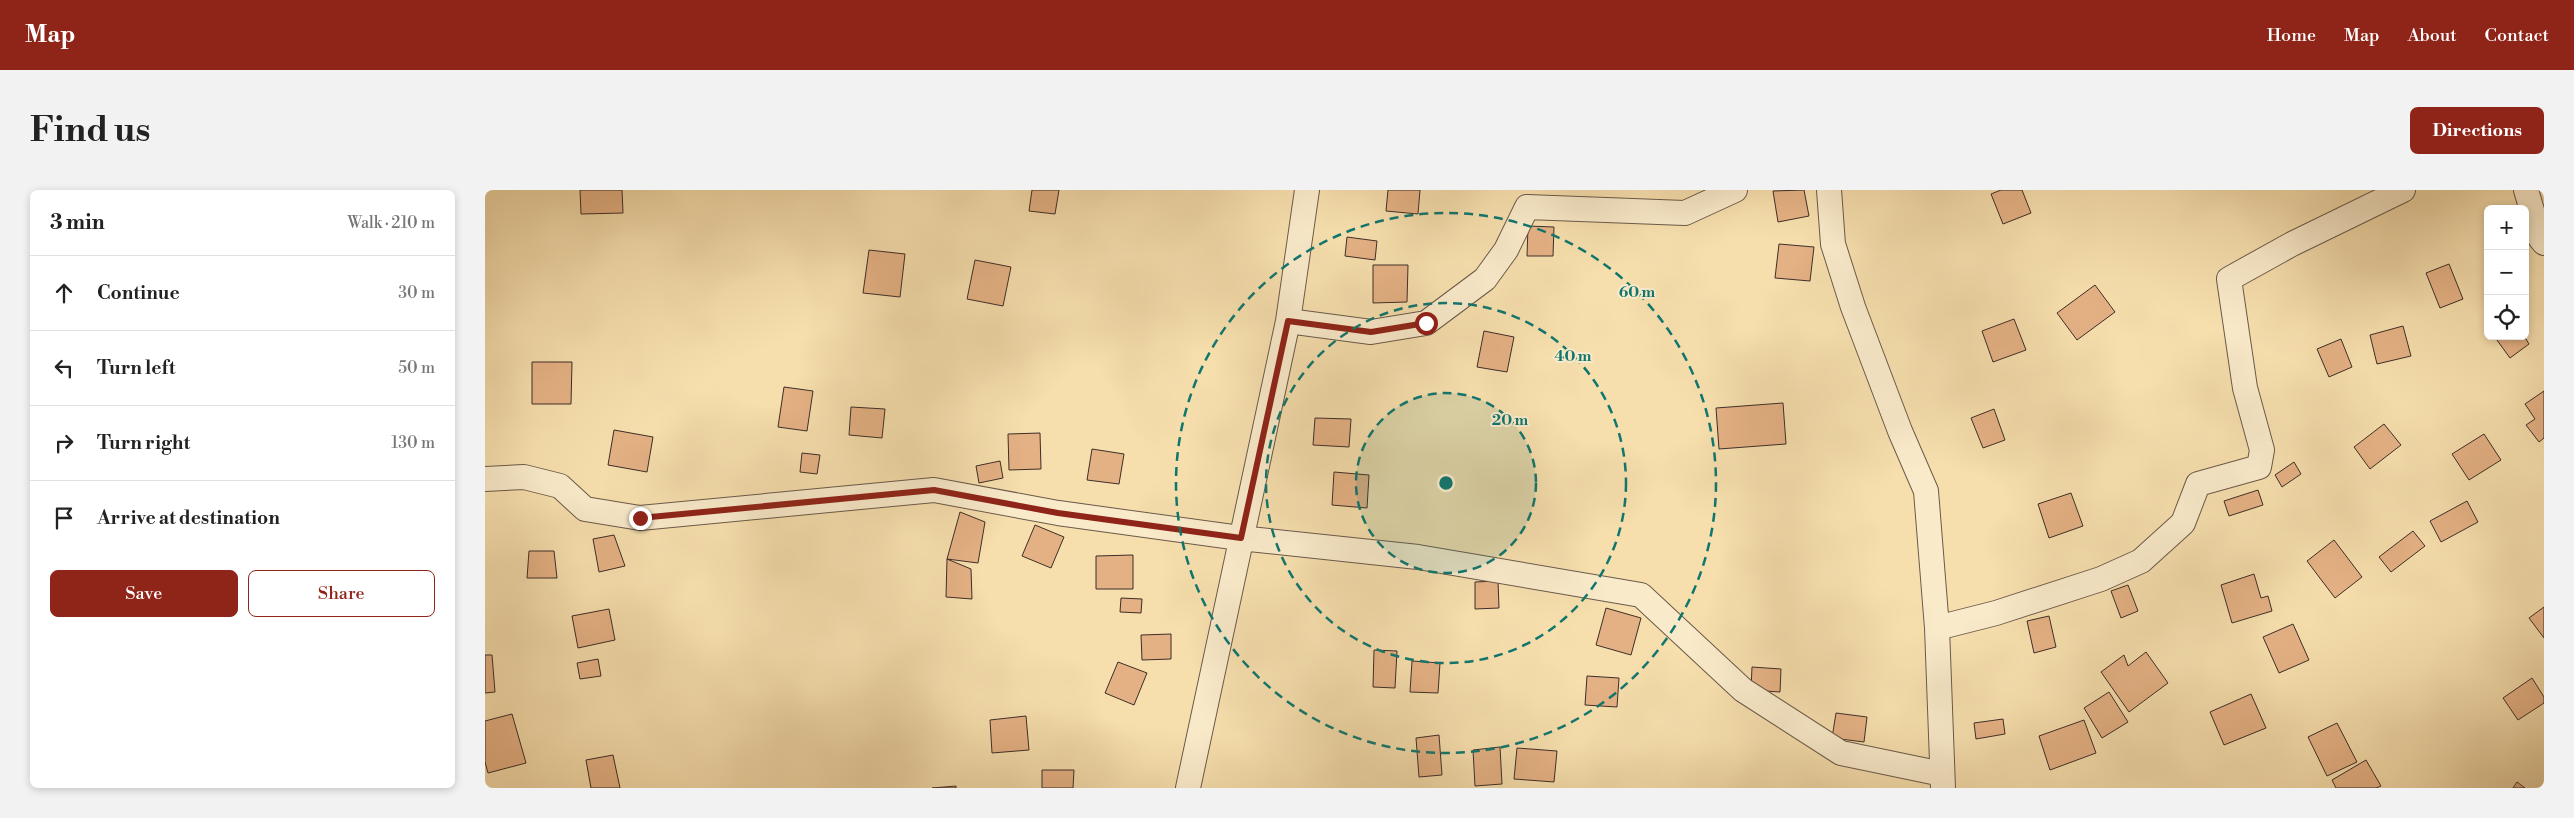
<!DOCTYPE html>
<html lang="en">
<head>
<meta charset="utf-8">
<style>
  :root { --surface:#fff; --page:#f2f2f2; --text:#222; --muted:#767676; --line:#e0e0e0; --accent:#8f2418 }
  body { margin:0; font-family:"Libre Bodoni",serif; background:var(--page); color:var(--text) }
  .controls { position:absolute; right:15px; top:15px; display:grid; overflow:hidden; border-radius:8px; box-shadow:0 2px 8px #0003 }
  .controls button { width:45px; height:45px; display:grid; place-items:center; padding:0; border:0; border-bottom:1px solid var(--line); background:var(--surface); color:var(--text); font:25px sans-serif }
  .stop { position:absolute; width:15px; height:15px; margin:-11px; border:4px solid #8f2418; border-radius:50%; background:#fff }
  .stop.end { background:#8f2418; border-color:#fff; box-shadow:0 1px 5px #0008 }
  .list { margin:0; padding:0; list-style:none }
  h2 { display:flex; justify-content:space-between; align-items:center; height:65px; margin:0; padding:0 20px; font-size:21px }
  h2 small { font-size:16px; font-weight:400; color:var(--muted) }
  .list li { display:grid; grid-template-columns:32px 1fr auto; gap:15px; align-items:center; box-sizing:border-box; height:75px; padding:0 20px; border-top:1px solid var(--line) }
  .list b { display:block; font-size:19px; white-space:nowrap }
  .list em { font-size:16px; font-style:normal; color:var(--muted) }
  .actions { display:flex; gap:10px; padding:15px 20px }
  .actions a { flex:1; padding:11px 0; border:1px solid var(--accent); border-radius:8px; text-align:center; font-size:18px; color:var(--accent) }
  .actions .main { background:var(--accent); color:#fff }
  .icon { flex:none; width:28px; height:28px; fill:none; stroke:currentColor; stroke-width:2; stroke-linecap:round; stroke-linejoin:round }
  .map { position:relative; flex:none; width:2059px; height:598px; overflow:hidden; border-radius:8px }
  header { display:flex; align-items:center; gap:30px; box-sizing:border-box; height:70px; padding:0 25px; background:var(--accent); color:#fff }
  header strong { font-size:24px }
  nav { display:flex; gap:28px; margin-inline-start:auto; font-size:18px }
  .intro { display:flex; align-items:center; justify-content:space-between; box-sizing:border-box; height:120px; padding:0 30px }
  h1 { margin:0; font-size:35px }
  .button { padding:12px 22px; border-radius:8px; background:var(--accent); color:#fff; font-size:18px; font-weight:700 }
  main { display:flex; gap:30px; padding:0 30px }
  aside { flex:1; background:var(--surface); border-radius:8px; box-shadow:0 2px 8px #0003 }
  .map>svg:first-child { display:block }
  .building { fill:#e4b184; stroke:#3d2e29 }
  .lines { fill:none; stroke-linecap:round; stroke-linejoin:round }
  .minor-casing { stroke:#6b5a4a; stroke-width:26 }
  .minor { stroke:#f9eaca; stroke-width:24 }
  .route { stroke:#8f2418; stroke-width:6 }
  .ring { fill:none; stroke:#0f766e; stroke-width:2.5; stroke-dasharray:9 6 }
  .centre { fill:#0f766e; stroke:#f9eaca; stroke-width:2.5 }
  .ring-label { font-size:15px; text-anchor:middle; font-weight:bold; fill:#0f766e; stroke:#f9eaca; stroke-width:4; stroke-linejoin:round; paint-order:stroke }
</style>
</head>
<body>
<header>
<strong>Map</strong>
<nav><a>Home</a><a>Map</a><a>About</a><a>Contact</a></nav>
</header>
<div class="intro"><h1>Find us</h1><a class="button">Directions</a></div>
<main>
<aside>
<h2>3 min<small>Walk · 210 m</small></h2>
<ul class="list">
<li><svg class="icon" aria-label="ahead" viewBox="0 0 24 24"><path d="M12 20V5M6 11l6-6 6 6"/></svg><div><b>Continue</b></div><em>30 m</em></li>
<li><svg class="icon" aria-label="left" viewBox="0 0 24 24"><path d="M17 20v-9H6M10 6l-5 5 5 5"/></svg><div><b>Turn left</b></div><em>50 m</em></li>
<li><svg class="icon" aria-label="right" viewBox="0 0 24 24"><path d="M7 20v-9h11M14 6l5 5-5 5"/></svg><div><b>Turn right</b></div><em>130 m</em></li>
<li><svg class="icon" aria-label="arrive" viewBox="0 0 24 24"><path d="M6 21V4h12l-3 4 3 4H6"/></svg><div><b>Arrive at destination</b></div></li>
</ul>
<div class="actions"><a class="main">Save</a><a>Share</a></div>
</aside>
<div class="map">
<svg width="2059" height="598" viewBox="0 0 2059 598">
  <rect width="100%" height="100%" fill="#f6dead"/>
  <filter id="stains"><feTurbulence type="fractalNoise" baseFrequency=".004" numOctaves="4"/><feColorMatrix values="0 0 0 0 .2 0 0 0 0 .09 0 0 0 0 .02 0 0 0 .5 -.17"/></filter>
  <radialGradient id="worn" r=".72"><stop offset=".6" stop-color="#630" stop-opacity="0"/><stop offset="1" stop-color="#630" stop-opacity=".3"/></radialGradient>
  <path class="building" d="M 95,0 L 137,0 L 138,23 L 96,24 Z
    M 547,0 L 574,0 L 570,24 L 544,21 Z
    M 903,0 L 935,0 L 933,24 L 901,21 Z
    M 1319,0 L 1324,26 L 1293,32 L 1288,1 Z
    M 1516,0 L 1537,0 L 1546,23 L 1518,34 L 1506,4 Z
    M 1043,36 L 1069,37 L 1068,66 L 1042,66 Z
    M 862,47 L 892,51 L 890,70 L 860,66 Z
    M 1294,54 L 1329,57 L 1325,91 L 1290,88 Z
    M 384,60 L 420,64 L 415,107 L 378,103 Z
    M 490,70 L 526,77 L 518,116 L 482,109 Z
    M 1964,74 L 1978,109 L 1955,118 L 1941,83 Z
    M 888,75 L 923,75 L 922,112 L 888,113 Z
    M 1610,95 L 1630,122 L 1592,150 L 1572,123 Z
    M 1529,129 L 1541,160 L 1508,172 L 1497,141 Z
    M 1918,136 L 1926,166 L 1892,174 L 1885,145 Z
    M 999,141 L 1029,147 L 1022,182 L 992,177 Z
    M 2009,146 L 2039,146 L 2044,154 L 2025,168 Z
    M 1856,149 L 1867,177 L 1844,187 L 1832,159 Z
    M 47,172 L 87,172 L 86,214 L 47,214 Z
    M 299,197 L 328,201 L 322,241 L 293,237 Z
    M 2059,201 L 2059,248 L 2054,252 L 2041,235 L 2050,229 L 2040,214 Z
    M 1298,213 L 1301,254 L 1234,259 L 1231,218 Z
    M 366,217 L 400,219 L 397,248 L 364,245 Z
    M 1509,219 L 1520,250 L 1498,258 L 1486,228 Z
    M 830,228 L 866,229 L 864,257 L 828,255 Z
    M 1899,234 L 1916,255 L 1885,279 L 1869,257 Z
    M 129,240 L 168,247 L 162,282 L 123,275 Z
    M 555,243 L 556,279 L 524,280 L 523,244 Z
    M 1999,244 L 2016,270 L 1984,290 L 1967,264 Z
    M 607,259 L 639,264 L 634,294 L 602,290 Z
    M 317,263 L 335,265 L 332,284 L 315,282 Z
    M 515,271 L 518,288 L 494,293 L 491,276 Z
    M 1809,272 L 1816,284 L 1797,297 L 1790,285 Z
    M 849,282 L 884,285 L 882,318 L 847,315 Z
    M 1773,300 L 1778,315 L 1744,326 L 1739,311 Z
    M 1586,303 L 1598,336 L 1564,348 L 1553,314 Z
    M 1982,311 L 1993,332 L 1956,352 L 1945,331 Z
    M 475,322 L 500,332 L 493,373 L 462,369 Z
    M 550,335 L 579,347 L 566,378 L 537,366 Z
    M 1928,341 L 1940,356 L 1906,382 L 1894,367 Z
    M 129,345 L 140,376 L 114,382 L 108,349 Z
    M 1849,350 L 1877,387 L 1850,408 L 1822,371 Z
    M 44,361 L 69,361 L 72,388 L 42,388 Z
    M 648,365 L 648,399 L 611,399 L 611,366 Z
    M 462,369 L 486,379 L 487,409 L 461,407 Z
    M 1769,384 L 1776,408 L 1783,406 L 1787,421 L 1747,433 L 1736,395 Z
    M 1013,391 L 1014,418 L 990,419 L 990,392 Z
    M 1643,395 L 1653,421 L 1636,428 L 1626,401 Z
    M 636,408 L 657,409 L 656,423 L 635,422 Z
    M 2059,417 L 2059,448 L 2044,428 Z
    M 1121,418 L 1156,428 L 1146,465 L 1111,455 Z
    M 124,419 L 130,450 L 93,458 L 87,426 Z
    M 1564,426 L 1571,457 L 1549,463 L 1542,431 Z
    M 1808,434 L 1824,470 L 1794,483 L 1778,447 Z
    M 686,444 L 686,469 L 657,470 L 656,445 Z
    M 889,460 L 912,461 L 910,498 L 888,497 Z
    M 1661,462 L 1683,493 L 1644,522 L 1616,482 L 1639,465 L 1643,476 Z
    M 0,465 L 7,465 L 10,502 L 0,503 Z
    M 113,469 L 116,486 L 95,489 L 92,473 Z
    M 927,471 L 955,473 L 953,503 L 925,502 Z
    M 633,472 L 662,483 L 649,515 L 620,503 Z
    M 1267,477 L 1296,479 L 1295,502 L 1266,500 Z
    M 1102,486 L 1134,488 L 1132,517 L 1100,515 Z
    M 2047,488 L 2059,507 L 2059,513 L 2033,530 L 2018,508 Z
    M 1624,502 L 1643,532 L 1617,548 L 1599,518 Z
    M 1766,504 L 1781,538 L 1739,555 L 1725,522 Z
    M 1351,523 L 1382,527 L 1379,552 L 1347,548 Z
    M 27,524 L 41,573 L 3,583 L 0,572 L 0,531 Z
    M 541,526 L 544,560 L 507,563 L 505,530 Z
    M 1518,529 L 1520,544 L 1491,549 L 1489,533 Z
    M 1599,530 L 1611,563 L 1565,580 L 1554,546 Z
    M 1852,533 L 1872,572 L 1842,586 L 1823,547 Z
    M 954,545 L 957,585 L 934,587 L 931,548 Z
    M 1015,557 L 1017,594 L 990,596 L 988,560 Z
    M 1032,558 L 1072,561 L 1069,592 L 1029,589 Z
    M 128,565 L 135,598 L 106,598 L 101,570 Z
    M 1881,570 L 1896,596 L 1891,598 L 1851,598 L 1847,590 Z
    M 557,580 L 589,580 L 588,598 L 557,598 Z
    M 2032,592 L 2040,598 L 2028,598 Z
    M 471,596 L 471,598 L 447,598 Z"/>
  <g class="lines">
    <defs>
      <path id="minor" d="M 1344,0 L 1348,54 L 1368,117 L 1415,241 L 1441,301 L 1452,438 L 1458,598
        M 2041,0 L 2055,48 L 2059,53
        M 803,131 L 886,142 L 941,133 L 1000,89 L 1021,60 L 1042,17 L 1200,23 L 1250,0
        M 0,289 L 39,287 L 75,296 L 100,319 L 155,328 L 449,300 L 573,323 L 755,348 L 933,367 L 1156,405 L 1258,500 L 1356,563 L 1457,584
        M 1452,438 L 1511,423 L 1616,389 L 1656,371 L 1698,333 L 1713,294 L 1774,277 L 1777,260 L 1760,198 L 1744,89 L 1807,54 L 1918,0
        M 703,598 L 803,131 L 822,0"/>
    </defs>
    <use href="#minor" class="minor-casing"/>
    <use href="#minor" class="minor"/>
  </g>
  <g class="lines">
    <path class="route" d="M 155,328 L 449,300 L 573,323 L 756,348 L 803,131 L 886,142 L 941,133"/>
  </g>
  <circle cx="961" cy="293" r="90" fill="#0f766e" fill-opacity=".12"/>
  <g class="ring">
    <circle cx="961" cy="293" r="90"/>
    <circle cx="961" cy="293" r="180"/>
    <circle cx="961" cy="293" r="270"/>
  </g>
  <circle cx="961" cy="293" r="8" class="centre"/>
  <g class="ring-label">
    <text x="1152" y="107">60 m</text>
    <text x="1088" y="171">40 m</text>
    <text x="1025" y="235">20 m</text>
  </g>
  <rect width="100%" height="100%" filter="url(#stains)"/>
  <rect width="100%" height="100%" fill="url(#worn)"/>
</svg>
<div class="controls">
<button>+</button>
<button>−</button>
<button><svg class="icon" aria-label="locate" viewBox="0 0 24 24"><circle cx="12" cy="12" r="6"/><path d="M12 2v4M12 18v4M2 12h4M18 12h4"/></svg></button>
</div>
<div class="stop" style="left:941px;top:133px"></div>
<div class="stop end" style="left:155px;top:328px"></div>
</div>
</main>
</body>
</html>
